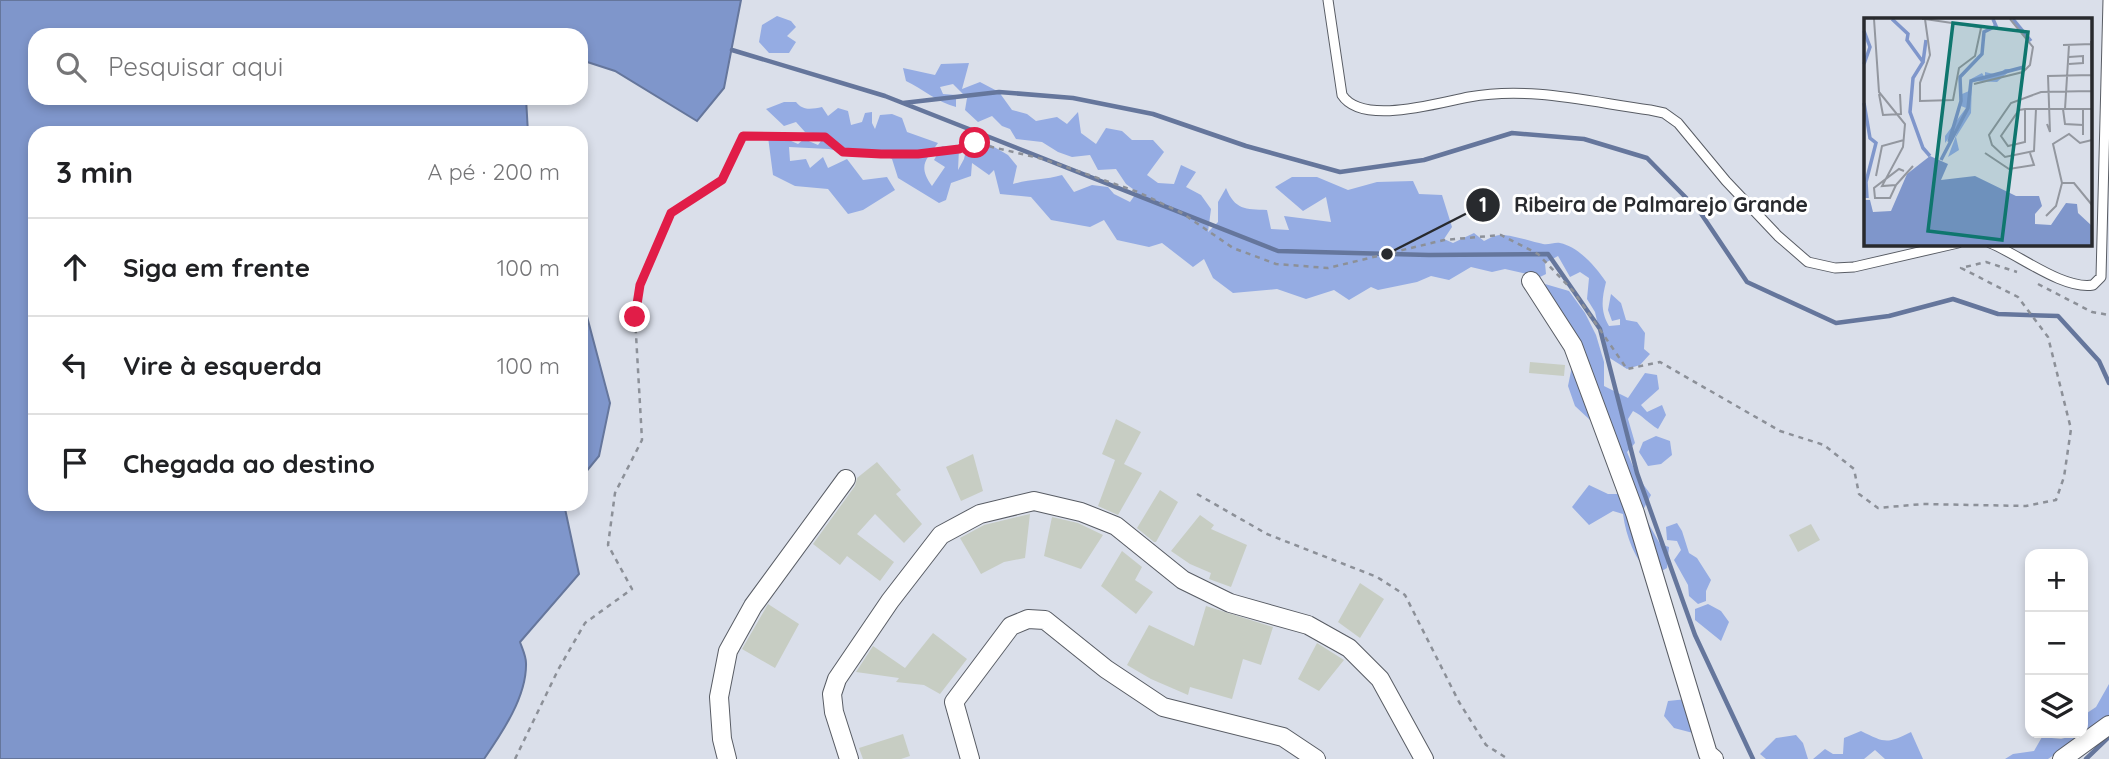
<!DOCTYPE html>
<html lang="pt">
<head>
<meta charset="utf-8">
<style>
  :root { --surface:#fff; --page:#f6f6f6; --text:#202124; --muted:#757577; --line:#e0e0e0 }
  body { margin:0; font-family:Quicksand,sans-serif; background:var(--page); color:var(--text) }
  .controls { position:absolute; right:21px; bottom:21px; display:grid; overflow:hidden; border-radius:14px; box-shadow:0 4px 10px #0003 }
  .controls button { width:63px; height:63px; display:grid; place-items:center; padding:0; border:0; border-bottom:2px solid var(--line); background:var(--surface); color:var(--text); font:35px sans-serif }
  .stop { position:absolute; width:21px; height:21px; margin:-16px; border:5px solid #e11d48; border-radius:50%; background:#fff }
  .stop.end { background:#e11d48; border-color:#fff; box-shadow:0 2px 7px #0008 }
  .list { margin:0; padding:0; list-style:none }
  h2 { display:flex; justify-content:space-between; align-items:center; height:91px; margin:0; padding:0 28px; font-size:30px }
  h2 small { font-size:23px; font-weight:400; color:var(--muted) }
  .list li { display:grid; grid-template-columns:46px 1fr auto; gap:21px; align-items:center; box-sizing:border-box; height:98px; padding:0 28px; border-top:2px solid var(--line) }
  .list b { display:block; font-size:26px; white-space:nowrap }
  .list em { font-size:23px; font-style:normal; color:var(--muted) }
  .icon { flex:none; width:38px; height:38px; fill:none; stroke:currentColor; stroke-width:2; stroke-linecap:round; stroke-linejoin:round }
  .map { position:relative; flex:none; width:2109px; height:759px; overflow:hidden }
  .search { position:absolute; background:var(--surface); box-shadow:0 4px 10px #0003; left:28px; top:28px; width:560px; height:77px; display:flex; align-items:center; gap:18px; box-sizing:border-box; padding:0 24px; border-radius:21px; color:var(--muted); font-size:26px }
  .panel { position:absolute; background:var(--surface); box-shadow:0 4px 10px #0003; left:28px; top:126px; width:560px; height:385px; border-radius:21px }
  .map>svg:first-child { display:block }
  .forest { fill:#95ace3 }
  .water { fill:#7f96cb; stroke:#65769c; stroke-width:2 }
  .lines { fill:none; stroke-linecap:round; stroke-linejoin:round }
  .stream { stroke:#65769c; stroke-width:4.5 }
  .building { fill:#c7cdc3 }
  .service-casing { stroke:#585c64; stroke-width:11 }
  .minor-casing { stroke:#585c64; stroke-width:20 }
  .path { stroke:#8c9098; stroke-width:2.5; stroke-dasharray:5 5; stroke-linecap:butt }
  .service { stroke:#fff; stroke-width:9 }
  .minor { stroke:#fff; stroke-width:18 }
  .route { stroke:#e11d48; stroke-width:9 }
  .inset-river { fill:none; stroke:#7f96cb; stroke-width:3.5 }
  .inset-road { fill:none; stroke:#93979f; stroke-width:2 }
  .view { fill:#0f766e; fill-opacity:0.15; stroke:#0f766e; stroke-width:3.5 }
  .inset-edge { fill:none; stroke:#282a2e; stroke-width:3.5 }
  .leader { fill:none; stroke:#282a2e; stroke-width:2.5 }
  .callout-dot { fill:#282a2e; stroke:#fff; stroke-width:2.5 }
  .mark-label { font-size:21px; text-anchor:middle; font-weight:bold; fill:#fff }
  .callout-label { font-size:21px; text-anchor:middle; font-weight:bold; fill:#282a2e; stroke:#fff; stroke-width:6; stroke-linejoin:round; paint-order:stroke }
</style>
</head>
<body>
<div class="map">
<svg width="2109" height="759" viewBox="0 0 2109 759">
  <rect width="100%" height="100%" fill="#dadfea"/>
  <path class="forest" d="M 777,16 L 791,21 L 796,27 L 787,36 L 796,42 L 789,53 L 769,53 L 759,42 L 762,25 Z
    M 969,63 L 962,89 L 980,82 L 999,92 L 1012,110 L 1027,114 L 1036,121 L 1057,117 L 1067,124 L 1078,112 L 1081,133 L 1096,144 L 1106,128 L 1122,131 L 1132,140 L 1153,140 L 1164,152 L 1147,175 L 1158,183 L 1174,184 L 1181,165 L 1196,172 L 1186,187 L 1201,195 L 1211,209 L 1208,232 L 1218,222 L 1218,202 L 1226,188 C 1235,210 1245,209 1267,210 L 1271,229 L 1289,230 L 1284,216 L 1331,222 L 1326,197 L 1303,211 L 1275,187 L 1292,177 L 1317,177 L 1348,190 L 1377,182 L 1413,181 L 1419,194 L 1442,195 L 1452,227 L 1444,239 L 1453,243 L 1474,233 L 1484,241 C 1488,239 1495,235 1500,235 C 1510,234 1533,242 1543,244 C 1549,245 1555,242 1560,243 C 1579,247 1596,267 1606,282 C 1602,298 1600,311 1609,326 L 1620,325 L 1620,319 L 1612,321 L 1608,310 L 1611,294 L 1621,303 L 1626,320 L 1637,322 L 1645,333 L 1644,349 L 1650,354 L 1640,365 L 1627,369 L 1605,355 L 1595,312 L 1587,299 L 1589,278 L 1580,272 L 1570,277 L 1558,256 L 1545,263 L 1546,274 L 1540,277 L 1505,269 L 1492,272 L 1471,267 L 1449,280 L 1431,276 L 1417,282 L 1378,290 L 1371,287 L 1349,300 L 1334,290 L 1306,299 L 1277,289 L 1233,293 L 1213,278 L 1204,259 L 1193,267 L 1162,243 L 1149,247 L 1117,240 L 1104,220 L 1090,227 L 1051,220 L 1031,197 L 1000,194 L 994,170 L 989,175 L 972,163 L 971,176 L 951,183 L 946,200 L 939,203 L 898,178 L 892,159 L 881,154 L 864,157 L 829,149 L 789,147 L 790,161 L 806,159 L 810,168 L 823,157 L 828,168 L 847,159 L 863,180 L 887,177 L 895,190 L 863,210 L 848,214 L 828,189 L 795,186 L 773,175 L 768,137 L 782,137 L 798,144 L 804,139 L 818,145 L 824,137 L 821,134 L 805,132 L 796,122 L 784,126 L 766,109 L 784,102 L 796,102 C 803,111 812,109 822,107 L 828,116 L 838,108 L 848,111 L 851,125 L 862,122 L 865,113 L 872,112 L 872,123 L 875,129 L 880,115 L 892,114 L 902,118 L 907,132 L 938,143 C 925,161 918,166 932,186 L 945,167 L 934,160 L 942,146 L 959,149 L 958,170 L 964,159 L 966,150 L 975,143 L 980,156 L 989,144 L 1008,155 L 1017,166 L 1013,184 C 1030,179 1045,180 1062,175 L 1074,192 L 1092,185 L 1108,187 L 1114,194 L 1130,202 L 1137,192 L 1126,184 L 1116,169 L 1098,170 L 1090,155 L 1072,157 L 1058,152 L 1042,142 L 1016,139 L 1010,129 L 1002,126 L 992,116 L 978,122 L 965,110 L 967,98 L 953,84 L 940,87 L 943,94 L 956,95 L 956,107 C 937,102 923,89 906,81 L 903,68 L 935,75 L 941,64 Z
    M 1545,284 L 1569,291 L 1585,313 L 1596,335 L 1604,362 L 1604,386 L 1628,398 L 1645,373 L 1657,375 L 1659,389 L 1641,405 L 1647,412 L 1662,405 L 1666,415 L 1658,429 C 1648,423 1643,416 1633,411 L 1628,419 L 1635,443 L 1627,452 L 1637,476 L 1651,495 L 1642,512 L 1660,544 L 1669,547 L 1667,568 L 1651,577 C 1635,559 1626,537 1623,514 L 1613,511 L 1589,525 L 1572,507 L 1589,485 L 1608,494 L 1622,494 L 1610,431 L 1590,420 L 1575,406 L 1568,386 L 1572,366 Z
    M 1656,436 L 1670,441 L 1672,455 L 1661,464 L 1648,466 L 1639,452 L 1643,442 Z
    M 1677,523 L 1682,531 L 1689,553 L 1697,558 L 1711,580 L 1706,591 L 1706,601 L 1698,604 L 1689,596 L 1688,585 L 1674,560 L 1681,550 L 1677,541 L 1667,540 L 1666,527 Z
    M 1708,604 L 1721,611 L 1729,622 L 1721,641 L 1695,620 L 1695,609 Z
    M 2109,684 L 2109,717 L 2048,759 L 2005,759 L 2013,754 L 2034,751 L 2042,737 L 2061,739 L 2083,733 L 2084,715 L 2096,707 Z
    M 1698,691 L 1704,705 L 1706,722 L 1693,733 L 1674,728 L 1664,716 L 1668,701 L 1687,699 Z
    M 1861,731 C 1885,743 1887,744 1911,732 L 1923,759 L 1885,759 L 1875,750 L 1864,759 L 1813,759 L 1825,749 L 1833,754 L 1843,754 L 1844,738 Z
    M 1796,735 L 1803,743 L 1808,759 L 1766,759 L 1760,754 L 1776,738 Z"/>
  <path class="water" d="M 0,0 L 741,0 L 724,88 L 697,121 L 615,71 L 581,60 L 581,35 L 35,35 L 35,98 L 526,98 L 528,133 L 35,133 L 35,504 L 564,504 L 579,574 L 520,642 C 522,648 526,656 526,663 C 527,696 502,733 484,759 L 0,759 Z
    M 581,294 L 610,403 L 599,456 L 581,478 Z"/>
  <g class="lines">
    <path class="stream" d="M 732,50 L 885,96 L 1278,251 L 1429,255 L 1548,254 L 1600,329 L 1637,473 L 1695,635 L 1753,759
      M 903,103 L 999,92 L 1073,98 L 1153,114 L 1246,146 L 1340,172 L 1424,160 L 1512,133 L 1584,139 L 1647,158 L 1700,212 L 1747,282 L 1836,323 L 1889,316 L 1953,299 L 1998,314 L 2058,316 L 2099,361 L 2109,383
      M 2086,759 L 2109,737"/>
  </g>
  <path class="building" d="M 1530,362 L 1565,365 L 1564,376 L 1529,373 Z
    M 1116,419 L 1141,432 L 1124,464 L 1142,473 L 1118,515 L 1098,506 L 1115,460 L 1102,454 Z
    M 973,454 L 983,491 L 961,501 L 946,467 Z
    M 877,462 L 901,490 L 896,494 L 922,524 L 904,543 L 875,514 L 857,534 L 894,562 L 880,581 L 847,556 L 840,565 L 813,544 L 855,486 L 857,478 Z
    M 1160,490 L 1178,502 L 1156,542 L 1154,542 L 1137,528 Z
    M 1030,514 L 1025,558 L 1004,562 L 981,574 L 960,538 L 984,525 Z
    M 1200,515 L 1214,525 L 1211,529 L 1247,545 L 1231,587 L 1209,579 L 1211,573 L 1190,564 L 1171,551 Z
    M 1052,517 L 1078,523 L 1103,535 L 1081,569 L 1044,556 Z
    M 1811,524 L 1820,540 L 1798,552 L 1789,535 Z
    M 1122,551 L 1142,567 L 1135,580 L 1153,592 L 1136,614 L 1101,586 Z
    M 1360,583 L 1384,599 L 1360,638 L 1338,622 Z
    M 768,604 L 799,624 L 775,668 L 742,649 Z
    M 1206,606 L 1273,627 L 1261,665 L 1243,659 L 1232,699 L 1190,687 L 1188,695 L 1151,679 L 1127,665 L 1149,625 L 1194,646 Z
    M 933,633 L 967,659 L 940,694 L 924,685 L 896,682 L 899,678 L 856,672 L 873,646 L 905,668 Z
    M 1317,643 L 1344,660 L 1319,691 L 1298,679 Z
    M 903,734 L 910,756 L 901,759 L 863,759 L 859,748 Z"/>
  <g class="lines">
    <defs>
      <path id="service" d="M 1328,0 L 1342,95 C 1362,126 1437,103 1469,97 C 1530,86 1590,102 1650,110 L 1664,113 L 1678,123 L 1726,181 L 1778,236 L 1808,262 L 1835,268 L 1854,267 L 1958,243
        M 1990,243 C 2018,254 2063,290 2093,285 L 2101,277 L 2108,0"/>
      <path id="minor" d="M 1531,281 L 1573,346 L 1635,513 L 1708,754 L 1714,759
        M 727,759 L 722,739 L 719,697 L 728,651 L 753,606 L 846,479
        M 849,759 L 834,712 L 832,694 L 837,679 L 890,601 L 941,535 L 980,514 L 1034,501 L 1081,512 L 1116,526 L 1183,580 L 1230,603 L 1308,625 L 1349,648 L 1380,679 L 1424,759
        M 970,759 L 954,702 L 1011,626 L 1028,619 L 1045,620 L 1106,669 L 1163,707 L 1283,737 L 1316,759
        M 2062,759 L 2109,725"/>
    </defs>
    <use href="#service" class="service-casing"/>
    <use href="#minor" class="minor-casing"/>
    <path class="path" d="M 2038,284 L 2092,312 L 2109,315
      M 1197,494 L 1267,534 L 1377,577 L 1405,595 L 1459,702 L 1486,745 L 1508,759
      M 515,759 L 558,670 L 585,623 L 632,589 L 608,545 L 615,493 L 642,440 L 635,317 L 640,285 L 671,213 L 722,180 L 743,136 L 825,137 L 843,152 L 881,154 L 918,154 L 959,149 L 975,143 L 1043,159 L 1138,192 L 1182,213 L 1233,248 L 1276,264 L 1328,268 L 1444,240 L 1501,235 L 1538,254 L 1574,292 L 1627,369 L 1660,362 L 1780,431 L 1824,445 L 1854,469 L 1859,494 L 1878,508 L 1923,504 L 2026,506 L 2056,500 L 2064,477 L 2071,429 L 2048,337 L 2018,297 L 1961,268 L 1986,262 L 2017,272"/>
    <use href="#service" class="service"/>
    <use href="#minor" class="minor"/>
  </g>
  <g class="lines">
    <path class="route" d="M 635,317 L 640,285 L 671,213 L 722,180 L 743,136 L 825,137 L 843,152 L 881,154 L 918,154 L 959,149 L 975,143"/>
  </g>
  <g transform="translate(1864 18)">
    <rect width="228" height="228" fill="#dadfea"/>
    <path d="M 141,51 L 148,51 L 133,64 L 108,63 L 107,95 L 92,119 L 95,132 L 84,139 L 97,104 L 81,125 L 81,118 L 102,90 L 97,88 L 98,76 L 105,73 L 107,61 L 118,55 L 121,60 L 121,54 L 134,57 Z" fill="#95ace3"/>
    <path d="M 66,138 L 84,146 L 77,162 L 111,158 L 152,178 L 175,178 L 178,188 L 171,196 L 171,206 L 187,207 L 202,185 L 213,186 L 214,195 L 227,207 L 227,227 L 0,227 L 0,182 L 6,182 L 9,194 L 27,193 L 43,156 Z" fill="#7f96cb"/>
    <path class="inset-river" d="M 28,1 L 44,16 L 43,22 L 59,44 L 49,60 L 46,94 L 59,130 L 66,138M 149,1 L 167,23M 0,13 L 6,29 L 0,46M 59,44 L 62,22M 0,85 L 6,120 L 12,125 L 2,164 L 3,180M 85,124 L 97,83 L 96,59 L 118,36 L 120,14 L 132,8 L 129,1M 77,142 L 104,90 L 107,63 L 160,49"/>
    <path class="inset-road" d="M 10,1 L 15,74 L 41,106 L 39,129 L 18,168 L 32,167 L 49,148M 58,1 L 61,1 L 115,9 L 117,10 L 111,38 L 95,50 L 89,82 L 56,83 L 56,65 L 66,37 L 61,1M 227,23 L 228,89M 199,27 L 228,26M 205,46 L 219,45 L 219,38 L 205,39M 110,66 L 159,54 L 166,47 L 169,29 L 146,1M 15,76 L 19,97 L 37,96 L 36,76M 161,91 L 161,124 L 144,128 L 137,118 L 155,92 L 161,91 L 228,91M 172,91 L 170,133 L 141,139 L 128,127 L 125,117 L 147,85 L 177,74 L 227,73M 199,91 L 201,106 L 219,107M 201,91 L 205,27M 219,91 L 219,117M 183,106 L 186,114 L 184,58 L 228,57M 121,135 L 145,151 L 170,147 L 166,135M 12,158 L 18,128 L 40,122M 198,165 L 210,165 L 228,187M 32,167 L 26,180 L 11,180 L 10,170 L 35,151 L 40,153M 182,198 L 192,188 L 198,165 L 189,126 L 205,116 L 216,125 L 228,122"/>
    <path class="view" d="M 89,5 L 164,14 L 138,222 L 64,213 Z"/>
    <rect width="228" height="228" class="inset-edge"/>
  </g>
  <path class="leader" d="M1387 254L1483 205"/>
  <g class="callout-dot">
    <circle cx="1387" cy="254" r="7"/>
    <circle cx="1483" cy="205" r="18"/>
  </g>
  <g class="mark-label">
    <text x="1483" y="212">1</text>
  </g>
  <g class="callout-label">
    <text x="1661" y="212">Ribeira de Palmarejo Grande</text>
  </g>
</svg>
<div class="controls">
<button>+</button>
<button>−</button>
<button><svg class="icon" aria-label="layers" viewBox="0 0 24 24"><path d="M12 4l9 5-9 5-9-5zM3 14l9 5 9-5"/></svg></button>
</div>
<div class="stop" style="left:975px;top:143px"></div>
<div class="stop end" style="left:635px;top:317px"></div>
<div class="search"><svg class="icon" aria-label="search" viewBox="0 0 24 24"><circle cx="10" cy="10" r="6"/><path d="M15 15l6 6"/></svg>Pesquisar aqui</div>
<section class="panel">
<h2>3 min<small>A pé · 200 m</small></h2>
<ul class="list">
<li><svg class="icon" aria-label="ahead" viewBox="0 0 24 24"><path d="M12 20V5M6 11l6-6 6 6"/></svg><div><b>Siga em frente</b></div><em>100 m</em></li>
<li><svg class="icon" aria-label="left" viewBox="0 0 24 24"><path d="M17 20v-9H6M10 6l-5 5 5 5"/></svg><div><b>Vire à esquerda</b></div><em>100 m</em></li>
<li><svg class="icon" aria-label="arrive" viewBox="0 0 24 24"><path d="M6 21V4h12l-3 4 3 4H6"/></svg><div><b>Chegada ao destino</b></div></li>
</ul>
</section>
</div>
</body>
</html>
